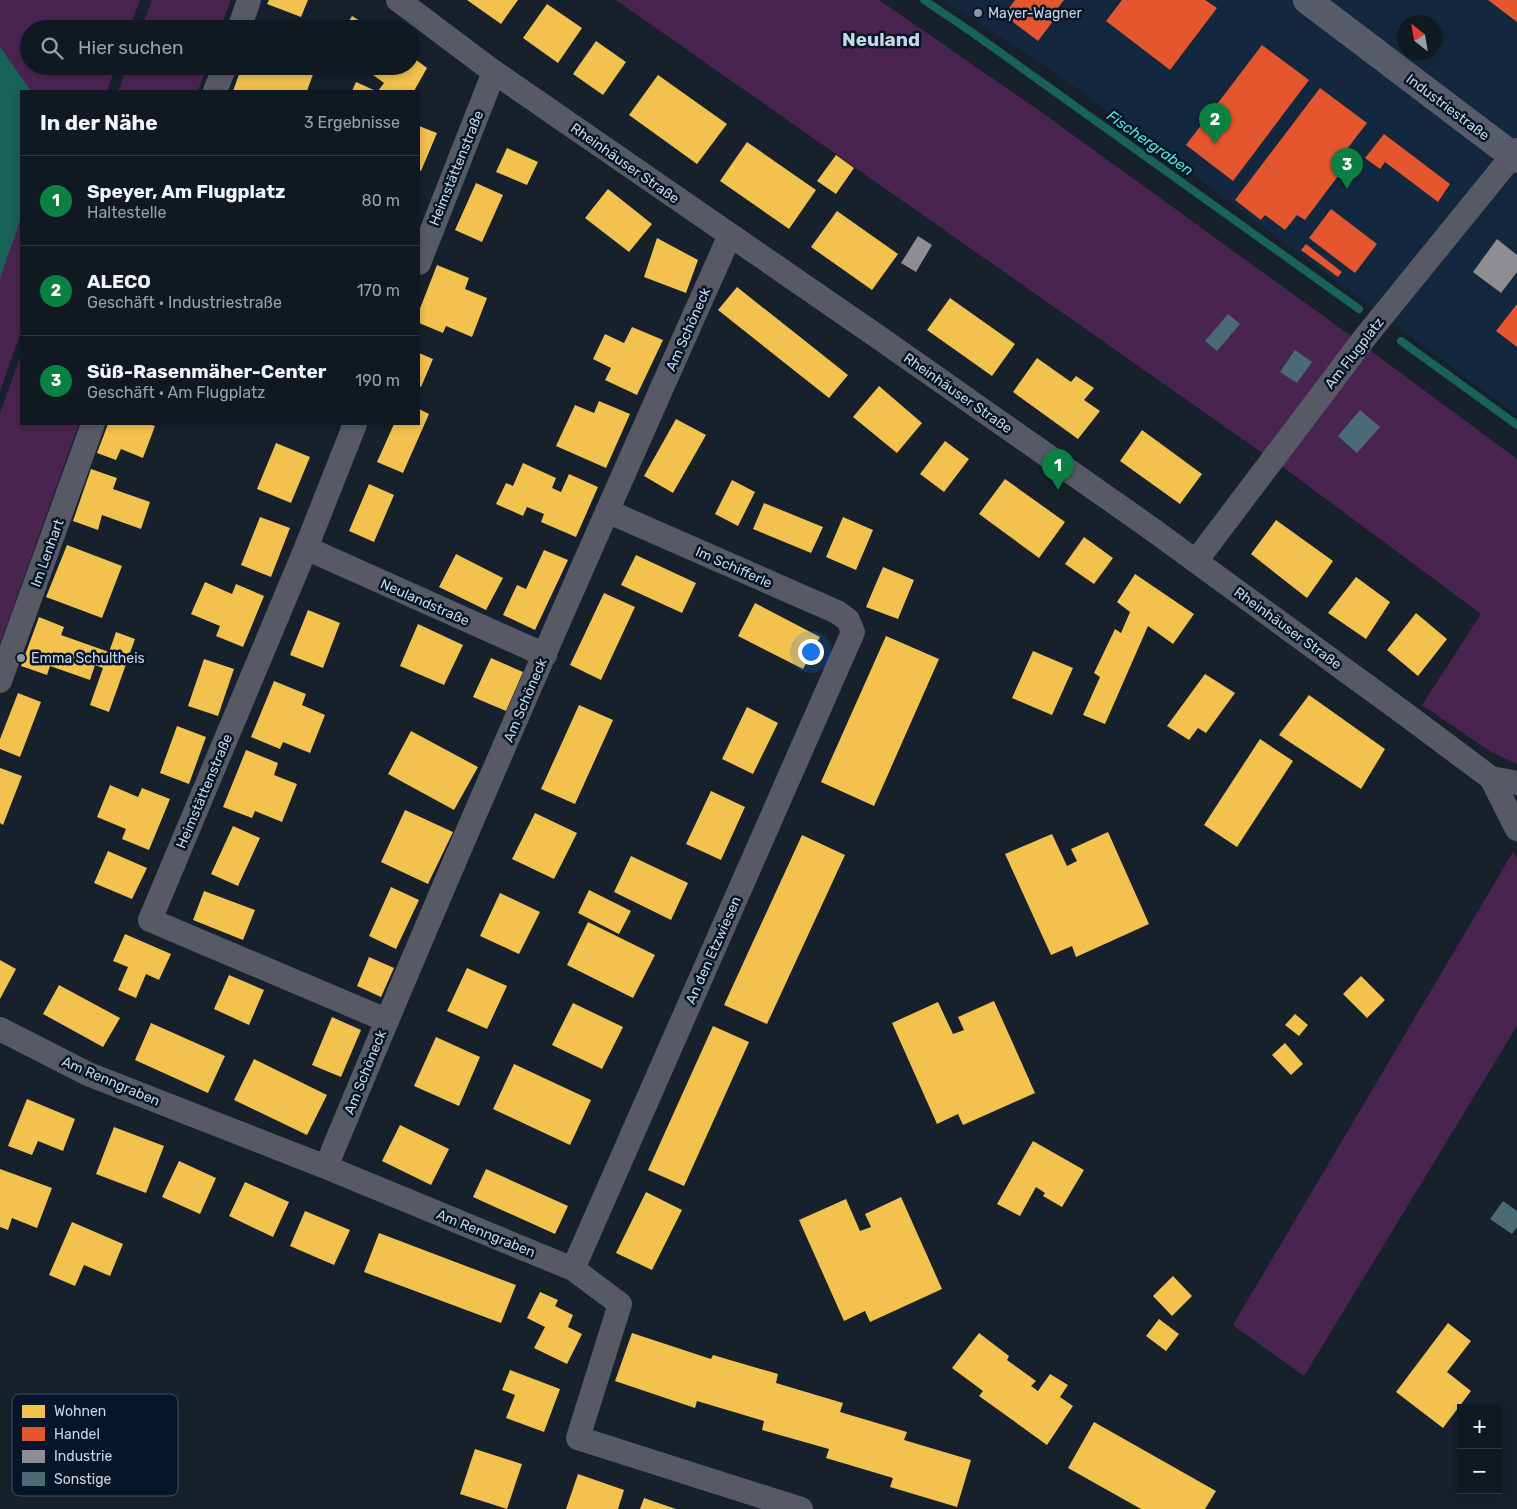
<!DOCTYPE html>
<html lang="de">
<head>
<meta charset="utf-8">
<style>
	body { margin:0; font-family:Rubik,sans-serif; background:#19222a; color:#f1f3f6 }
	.controls { position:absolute; right:15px; bottom:15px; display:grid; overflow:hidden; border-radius:0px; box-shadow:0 2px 8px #0003 }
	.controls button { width:45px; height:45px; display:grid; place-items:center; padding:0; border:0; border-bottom:1px solid #30383f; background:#101921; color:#f1f3f6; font:25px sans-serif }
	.compass { position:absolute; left:1397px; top:15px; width:45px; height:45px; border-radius:50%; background:#101921; box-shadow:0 2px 8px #0003; rotate:329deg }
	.you { position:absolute; left:810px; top:651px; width:18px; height:18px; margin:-12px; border:4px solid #fff; border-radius:50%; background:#1a73e8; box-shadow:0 0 0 8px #1a73e833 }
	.badge { display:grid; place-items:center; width:32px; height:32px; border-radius:50%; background:#0b8043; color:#fff; font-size:16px; font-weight:700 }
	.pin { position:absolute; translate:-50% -41px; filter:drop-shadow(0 1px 2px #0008) }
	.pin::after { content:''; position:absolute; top:26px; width:18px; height:15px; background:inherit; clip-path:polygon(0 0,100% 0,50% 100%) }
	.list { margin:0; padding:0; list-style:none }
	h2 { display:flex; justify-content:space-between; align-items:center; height:65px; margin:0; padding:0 20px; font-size:21px }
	h2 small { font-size:16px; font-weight:400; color:#9ca0a5 }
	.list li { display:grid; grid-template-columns:32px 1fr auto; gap:15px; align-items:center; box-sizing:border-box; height:90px; padding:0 20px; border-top:1px solid #30383f }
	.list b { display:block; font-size:19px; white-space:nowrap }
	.list p { margin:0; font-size:16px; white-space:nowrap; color:#9ca0a5 }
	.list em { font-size:16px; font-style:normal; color:#9ca0a5 }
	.icon { flex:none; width:28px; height:28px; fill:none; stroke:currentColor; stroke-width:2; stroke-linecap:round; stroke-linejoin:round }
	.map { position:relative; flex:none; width:1517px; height:1509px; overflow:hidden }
	.search { position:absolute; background:#101921; box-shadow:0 2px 8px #0003; left:20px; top:20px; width:400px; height:55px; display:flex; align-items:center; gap:12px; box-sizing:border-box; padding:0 18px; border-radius:28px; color:#9ca0a5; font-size:19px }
	.panel { position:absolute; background:#101921; box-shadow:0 2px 8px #0003; left:20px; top:90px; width:400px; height:335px; border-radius:0px }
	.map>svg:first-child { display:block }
</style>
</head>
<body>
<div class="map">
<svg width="1517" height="1509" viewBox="0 0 1517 1509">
	<rect width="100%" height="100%" fill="#16212c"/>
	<path fill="#13283f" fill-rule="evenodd" d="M944,0H1517V415L1056,73ZM1404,22H1434V52H1404Z"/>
	<path fill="#492451" d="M0,0H140L129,29H29V66H116L107,91H21V332L0,391Z
		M152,0H231L220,29H141Z
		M616,0H879L1037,109L1344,331L1517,459V764L1491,752L1422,705L1481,614L1291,473Z
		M128,66H207L198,91H118Z
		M21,355V424H79L0,644V413Z
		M1513,852L1517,858V1026L1304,1376L1233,1325Z"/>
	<path fill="#18625a" d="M0,47L31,91H21V218L0,278Z"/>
	<path fill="#f2c14e" d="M269,0H308L301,17L267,4Z
		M467,0H518L501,24Z
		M547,4L582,28L558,63L523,38Z
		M352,16L373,29H344Z
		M596,41L626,62L603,95L573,74Z
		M411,56L427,68L414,91H378L384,83L361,66H411Z
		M242,66H316L307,91H264L259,90V91H233Z
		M658,75L727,124L697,164L629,115Z
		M356,82L376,91H352Z
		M419,126L437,133L421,171L419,170Z
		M747,142L816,190L789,229L720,181Z
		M507,148L538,162L527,185L496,172Z
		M836,155L854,168L836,194L817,181Z
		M476,183L503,195L482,242L455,230Z
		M608,189L652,224L629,252L585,218Z
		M837,211L898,254L872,290L811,247Z
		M657,238L698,260L686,293L644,277Z
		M437,265L469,278L465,289L487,298L472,337L446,326L443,333L419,323V311Z
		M737,287L848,375L829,398L718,310Z
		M950,298L1015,344L992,376L927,330Z
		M632,327L663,340L637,395L605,380L611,368L593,359L605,334L624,343Z
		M419,353L433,359L421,387L419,386Z
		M1037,358L1071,382L1076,376L1094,388L1084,400L1100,411L1078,439L1013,392Z
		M879,386L922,423L897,453L853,417Z
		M599,401L630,414L606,468L556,446L575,405L594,413Z
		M419,409L429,414L403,473L377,462L394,424H419Z
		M676,419L706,435L673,493L644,476Z
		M108,424H149L155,426L143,458L121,449L116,460L97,453Z
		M1142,430L1202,474L1180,504L1120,461Z
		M945,441L969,459L944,492L920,474Z
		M276,443L310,457L291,503L257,489Z
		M523,463L556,478L552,488L561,492L569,474L598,487L576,537L541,522L544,514L527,507L523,516L496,504L506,483L513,486Z
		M91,469L117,478L113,489L150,502L141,529L102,515L98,530L73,521Z
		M1005,479L1065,522L1039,558L979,514Z
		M732,480L755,492L738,526L715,514Z
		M369,484L394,495L374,542L349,531Z
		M764,503L823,527L811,553L753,529Z
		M260,517L290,528L271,577L241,565Z
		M843,517L873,530L856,570L826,557Z
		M1276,520L1333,561L1307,598L1251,554Z
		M1084,537L1113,558L1094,584L1065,564Z
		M67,545L122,566L102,618L46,597Z
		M544,550L568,560L535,630L503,615L517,585L526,589Z
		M456,554L503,578L486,610L439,587Z
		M636,555L696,583L682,613L621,585Z
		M883,567L914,580L898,619L866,607Z
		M1135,574L1194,614L1173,644L1148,626L1105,724L1083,715L1100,677L1094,673L1115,629L1121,633L1130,612L1117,602Z
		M1356,577L1390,602L1366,639L1328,613Z
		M205,582L232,594L236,584L264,596L243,647L216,636L220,626L191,614Z
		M604,593L635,607L601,680L570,665Z
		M755,603L820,637L803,669L738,636Z
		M308,610L340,623L323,668L290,655Z
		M1416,613L1447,639L1418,676L1387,650Z
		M39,617L64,627L61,635L109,652L116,632L135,639L109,712L90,705L103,668L95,665L90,680L50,666L47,675L21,666Z
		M418,624L463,645L444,685L400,666Z
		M886,636L939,659L874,806L821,782Z
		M1033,651L1073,668L1052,715L1012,698Z
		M491,658L523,672L506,711L473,697Z
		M204,659L234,669L218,716L188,706Z
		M1205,674L1235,693L1206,733L1198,728L1189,740L1167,726Z
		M274,681L306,694L302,705L325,715L310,753L283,742L280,749L251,737Z
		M18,693L41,702L20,757L0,749V739Z
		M1309,695L1385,749L1361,789L1279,735Z
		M579,705L613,720L575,804L541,789Z
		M747,707L778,723L753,774L722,759Z
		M177,726L206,737L189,784L160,773Z
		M411,731L478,767L454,810L388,774Z
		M1260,739L1293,761L1237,847L1204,825Z
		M246,750L278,763L274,775L297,784L282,822L255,811L252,818L223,807Z
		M0,768L22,776L3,825L0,823Z
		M110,785L138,797L142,788L170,799L149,850L122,839L126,829L97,817Z
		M711,791L745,807L721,860L686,844Z
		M405,810L453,832L428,884L381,862Z
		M535,813L577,833L554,879L512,859Z
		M233,826L260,838L238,886L211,874Z
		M1108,832L1149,924L1076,957L1072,946L1051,955L1005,854L1052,834L1067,866L1077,861L1071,849Z
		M802,835L845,855L767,1024L724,1005Z
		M108,851L147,868L132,899L94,883Z
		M631,856L688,883L671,920L614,892Z
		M391,887L419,900L396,949L369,936Z
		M589,890L631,911L619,934L578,913Z
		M204,891L255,910L243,940L193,920Z
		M500,893L540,912L519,954L480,936Z
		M588,922L655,955L633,998L567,965Z
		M125,934L171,954L159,980L146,974L136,998L118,990L128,967L113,961Z
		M369,957L394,968L381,997L357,986Z
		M0,960L16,969L0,999Z
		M467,968L507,986L487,1029L447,1011Z
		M229,975L264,990L249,1025L214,1009Z
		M1361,976L1385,1000L1367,1018L1343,994Z
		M59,985L120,1018L103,1047L43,1014Z
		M994,1001L1035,1093L963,1125L958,1114L937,1124L892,1023L938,1002L953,1034L964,1030L958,1017Z
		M573,1003L623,1027L602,1069L552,1045Z
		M1295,1014L1308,1025L1299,1036L1285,1025Z
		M332,1017L361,1030L341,1077L312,1065Z
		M151,1023L225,1056L208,1093L135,1060Z
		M713,1026L749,1042L684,1186L648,1170Z
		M436,1037L480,1057L459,1106L414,1086Z
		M1285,1043L1303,1064L1291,1075L1272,1055Z
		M254,1059L327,1095L307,1135L234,1100Z
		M514,1064L591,1100L570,1145L493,1109Z
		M27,1099L75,1119L63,1151L38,1141L32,1155L8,1146Z
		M400,1125L449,1149L431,1185L382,1161Z
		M114,1127L164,1146L146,1193L96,1174Z
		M1033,1141L1084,1170L1062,1207L1043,1196L1045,1193L1036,1187L1020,1216L997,1204Z
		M179,1161L216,1178L200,1214L162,1197Z
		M0,1169L52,1188L37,1228L12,1218L8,1230L0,1227Z
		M486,1169L568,1206L555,1234L473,1197Z
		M245,1182L289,1202L273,1237L229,1216Z
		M646,1192L682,1210L652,1270L616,1253Z
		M901,1197L942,1289L870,1322L865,1311L844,1321L799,1220L846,1199L860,1231L871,1227L865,1214Z
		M305,1211L350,1230L334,1265L290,1246Z
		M72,1222L123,1244L110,1276L84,1265L75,1286L49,1275Z
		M379,1233L516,1285L501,1323L364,1272Z
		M1173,1276L1192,1296L1172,1316L1153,1296Z
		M540,1292L558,1300L555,1306L573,1315L568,1327L582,1334L567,1364L534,1348L545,1327L527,1318Z
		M1159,1319L1179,1334L1166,1351L1146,1336Z
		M1448,1323L1471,1341L1447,1372L1471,1391L1443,1428L1396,1392Z
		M632,1333L711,1359L713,1355L778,1374L776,1383L843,1403L840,1412L907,1432L904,1440L971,1460L957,1507L890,1487L893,1478L826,1458L829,1449L762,1430L764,1421L697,1401L695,1408L615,1381Z
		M979,1333L1009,1356L1007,1360L1036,1381L1031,1386L1038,1391L1050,1374L1068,1385L1060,1397L1073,1406L1047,1445L979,1396L983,1391L952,1368Z
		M510,1370L560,1389L544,1432L506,1418L515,1395L502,1390Z
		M1094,1422L1216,1491L1205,1509H1141L1068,1468Z
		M475,1449L522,1464L507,1509L460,1494Z
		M578,1474L624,1490L618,1509H566Z
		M644,1498L676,1509H640Z"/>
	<path fill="#e4572e" d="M1015,0H1064L1054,13L1057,16L1038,41L1004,15Z
		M1122,0H1205L1217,8L1170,70L1106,21Z
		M1488,0H1517V22Z
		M1262,45L1309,80L1233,181L1186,145Z
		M1320,88L1367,123L1340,158L1347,164L1305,220L1297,215L1285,230L1265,215L1261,220L1235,200Z
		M1384,134L1450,184L1438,202L1385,162L1380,169L1365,158Z
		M1331,209L1377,244L1355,273L1309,238Z
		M1306,244L1342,272L1338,277L1301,250Z
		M1517,304V347L1496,331Z"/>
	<path fill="#8d8d92" d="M918,236L932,245L916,272L901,263Z
		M1497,239L1517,255V272L1501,293L1473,272Z"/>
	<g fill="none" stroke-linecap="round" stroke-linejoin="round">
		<path stroke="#18625a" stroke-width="8" d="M924,0L973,33L1359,309
			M1401,341L1517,425"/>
	</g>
	<path fill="#4a6a76" d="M1228,314L1240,324L1217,351L1205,341Z
		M1295,350L1312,362L1297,383L1280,372Z
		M1360,410L1380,427L1357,453L1338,436Z
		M1503,1201L1517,1211V1227L1512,1234L1490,1219Z"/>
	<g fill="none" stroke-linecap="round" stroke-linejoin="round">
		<path stroke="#575965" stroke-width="24" d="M398,0L494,72L884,341L1149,527L1408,716L1491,778L1517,783
			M239,29L249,0
			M215,91L225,66
			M419,263L494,72
			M355,424L306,548L150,920L386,1020
			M306,548L545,655
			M1196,561L1366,336L1517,150
			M0,681L93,424
			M1491,778L1517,829
			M0,1029L88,1074L326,1167L573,1269L620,1304L578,1438L801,1509
			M326,1167C455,854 592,544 730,235
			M573,1269L853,632L848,620L837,612L607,511"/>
		<path stroke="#585c6a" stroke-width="28" d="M1307,0L1517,159"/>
	</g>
	<g fill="#8b96a3" stroke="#061629" stroke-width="2">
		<circle cx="978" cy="13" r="5"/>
		<circle cx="21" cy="658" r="5"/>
	</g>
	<g text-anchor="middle" stroke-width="5" stroke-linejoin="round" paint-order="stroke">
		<g font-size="14" fill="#cad5e3" stroke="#061629" text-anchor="start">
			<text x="988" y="18">Mayer-Wagner</text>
			<text x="31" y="663">Emma Schultheis</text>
		</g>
		<g font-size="14" fill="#cad5e3" stroke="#061629">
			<text transform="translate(1448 107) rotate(37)" y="5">Industriestraße</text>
			<text transform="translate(625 163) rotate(35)" y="5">Rheinhäuser Straße</text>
			<text transform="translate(456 168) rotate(-68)" y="5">Heimstättenstraße</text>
			<text transform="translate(688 329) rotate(-66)" y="5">Am Schöneck</text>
			<text transform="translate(1354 353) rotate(-52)" y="5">Am Flugplatz</text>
			<text transform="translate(958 393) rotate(35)" y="5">Rheinhäuser Straße</text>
			<text transform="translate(47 553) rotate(-70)" y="5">Im Lenhart</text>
			<text transform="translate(734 567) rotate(24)" y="5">Im Schifferle</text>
			<text transform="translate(425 602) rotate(24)" y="5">Neulandstraße</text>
			<text transform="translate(1288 628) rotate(36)" y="5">Rheinhäuser Straße</text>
			<text transform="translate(525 700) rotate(-67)" y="5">Am Schöneck</text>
			<text transform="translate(204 791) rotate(-67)" y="5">Heimstättenstraße</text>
			<text transform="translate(713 950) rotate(-66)" y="5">An den Etzwiesen</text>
			<text transform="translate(365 1072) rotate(-68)" y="5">Am Schöneck</text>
			<text transform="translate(111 1081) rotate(23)" y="5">Am Renngraben</text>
			<text transform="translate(486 1233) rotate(22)" y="5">Am Renngraben</text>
		</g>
		<g font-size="15" font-style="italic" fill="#54e3d3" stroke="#061629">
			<text transform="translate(1150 143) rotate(35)" y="5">Fischergraben</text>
		</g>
		<g font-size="19" font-weight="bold" fill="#cad5e3" stroke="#061629">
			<text x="881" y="46">Neuland</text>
		</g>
	</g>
	<rect x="12" y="1394" width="166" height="102" rx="8" fill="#061629" stroke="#414f61" stroke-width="1"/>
	<rect x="22" y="1405" width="23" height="13" fill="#f2c14e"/>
	<rect x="22" y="1427" width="23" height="14" fill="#e4572e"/>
	<rect x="22" y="1450" width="23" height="13" fill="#8d8d92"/>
	<rect x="22" y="1472" width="23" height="14" fill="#4a6a76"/>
	<g font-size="14" fill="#cad5e3">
		<text x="54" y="1416">Wohnen</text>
		<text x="54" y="1439">Handel</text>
		<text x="54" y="1461">Industrie</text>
		<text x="54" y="1484">Sonstige</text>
	</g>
</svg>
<div class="controls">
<button>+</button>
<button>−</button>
</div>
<svg class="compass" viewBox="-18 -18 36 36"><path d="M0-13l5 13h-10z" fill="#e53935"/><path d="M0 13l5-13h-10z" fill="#9ca0a5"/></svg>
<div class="you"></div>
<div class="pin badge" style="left:1058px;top:490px">1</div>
<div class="pin badge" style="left:1215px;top:144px">2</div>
<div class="pin badge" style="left:1347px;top:189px">3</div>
<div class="search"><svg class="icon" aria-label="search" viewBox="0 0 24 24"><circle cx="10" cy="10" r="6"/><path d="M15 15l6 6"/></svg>Hier suchen</div>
<section class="panel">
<h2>In der Nähe<small>3 Ergebnisse</small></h2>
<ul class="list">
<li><span class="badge">1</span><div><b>Speyer, Am Flugplatz</b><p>Haltestelle</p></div><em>80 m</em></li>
<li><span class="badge">2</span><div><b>ALECO</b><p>Geschäft · Industriestraße</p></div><em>170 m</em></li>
<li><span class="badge">3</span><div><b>Süß-Rasenmäher-Center</b><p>Geschäft · Am Flugplatz</p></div><em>190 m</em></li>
</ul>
</section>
</div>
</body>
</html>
